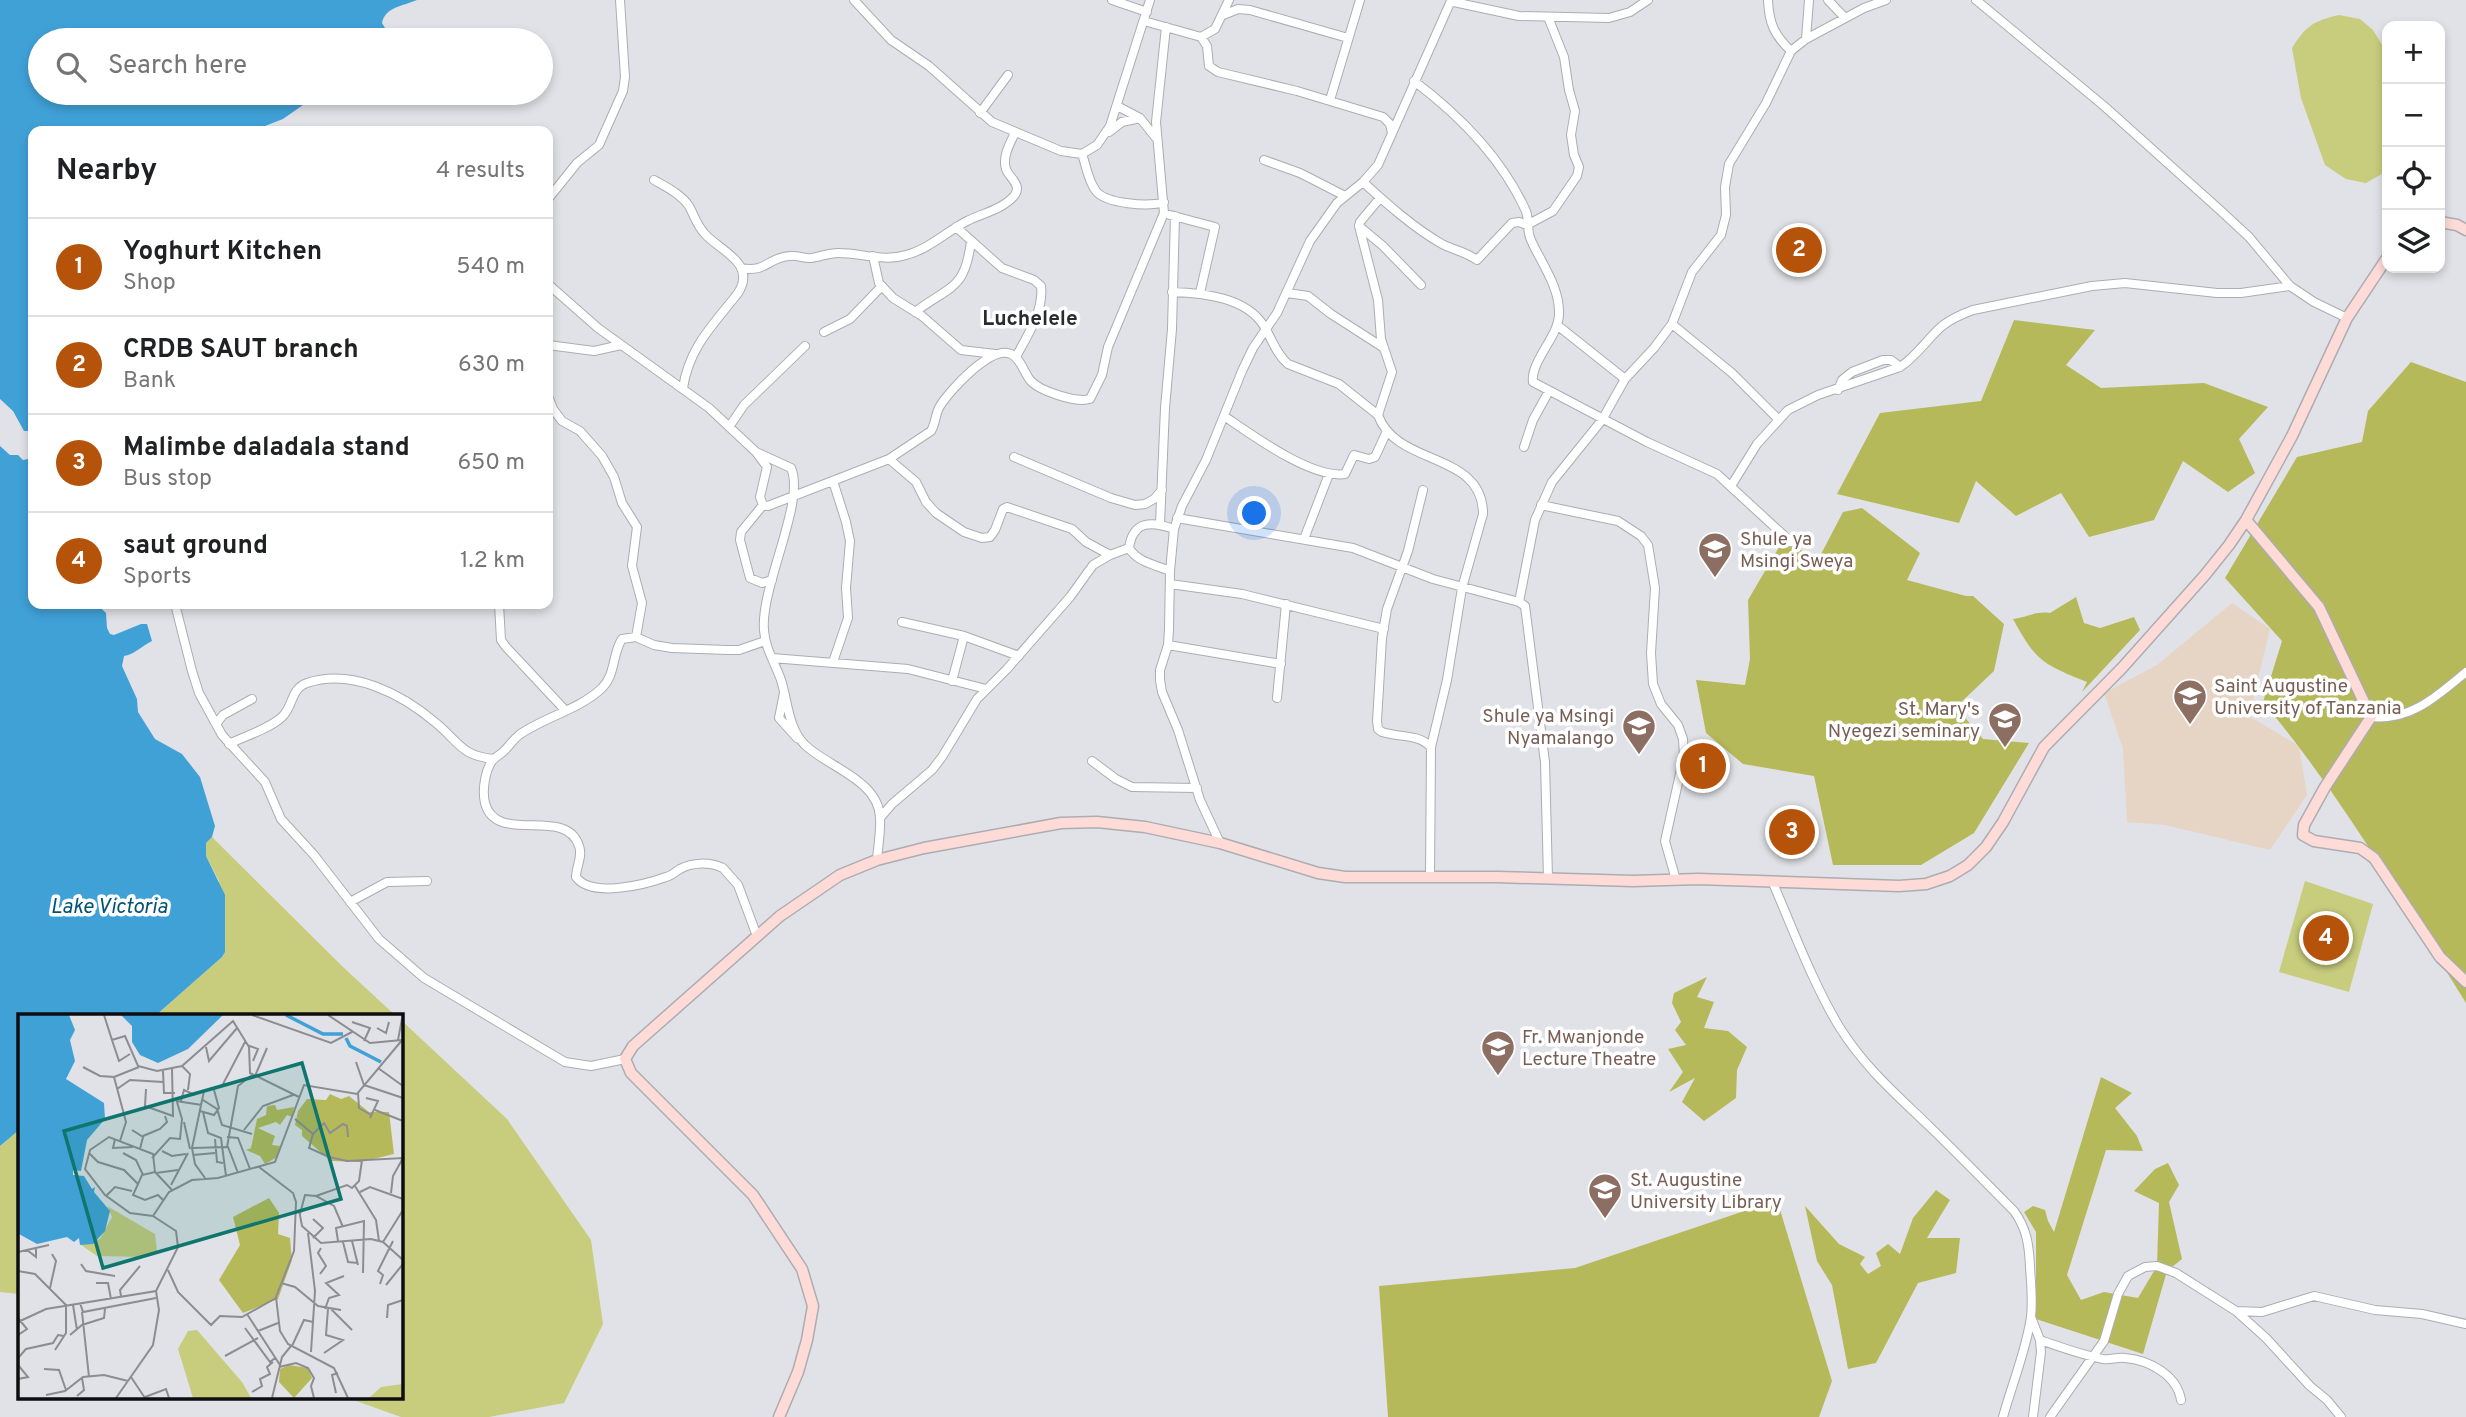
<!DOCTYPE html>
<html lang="en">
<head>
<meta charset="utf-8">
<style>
	body { margin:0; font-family:Overpass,sans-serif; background:#f2f2f2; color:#202124 }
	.controls { position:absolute; right:21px; top:21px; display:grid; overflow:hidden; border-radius:14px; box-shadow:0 4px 10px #0003 }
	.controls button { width:63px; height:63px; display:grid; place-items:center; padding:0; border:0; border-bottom:2px solid #e0e0e0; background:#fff; color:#202124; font:35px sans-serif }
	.you { position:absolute; left:1255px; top:514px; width:24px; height:24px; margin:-18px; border:5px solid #fff; border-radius:50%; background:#1a73e8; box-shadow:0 0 0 10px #1a73e833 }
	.badge { display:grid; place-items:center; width:46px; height:46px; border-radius:50%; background:#b45309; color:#fff; font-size:23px; font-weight:700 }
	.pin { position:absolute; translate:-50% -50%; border:4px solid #fff; box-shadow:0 2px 7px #0006 }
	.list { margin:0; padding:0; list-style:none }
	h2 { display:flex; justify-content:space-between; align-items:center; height:91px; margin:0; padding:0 28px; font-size:30px }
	h2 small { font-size:23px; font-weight:400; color:#757577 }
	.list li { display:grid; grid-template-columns:46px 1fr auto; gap:21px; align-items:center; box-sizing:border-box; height:98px; padding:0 28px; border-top:2px solid #e0e0e0 }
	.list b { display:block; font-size:26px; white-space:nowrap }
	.list p { margin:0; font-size:23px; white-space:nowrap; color:#757577 }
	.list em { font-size:23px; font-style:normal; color:#757577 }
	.icon { flex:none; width:38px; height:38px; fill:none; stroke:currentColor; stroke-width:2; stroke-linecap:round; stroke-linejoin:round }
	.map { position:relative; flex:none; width:2466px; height:1417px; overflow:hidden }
	.search { position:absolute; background:#fff; box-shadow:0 4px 10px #0003; left:28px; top:28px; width:525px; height:77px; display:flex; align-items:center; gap:18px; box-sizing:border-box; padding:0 24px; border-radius:38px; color:#757577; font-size:26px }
	.panel { position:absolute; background:#fff; box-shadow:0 4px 10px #0003; left:28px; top:126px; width:525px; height:483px; border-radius:14px }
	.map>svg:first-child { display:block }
</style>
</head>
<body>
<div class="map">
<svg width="2466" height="1417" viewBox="0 0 2466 1417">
	<rect width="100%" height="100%" fill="#e1e2e7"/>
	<path fill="#e6d5c4" d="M2232,603L2270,629L2249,716L2299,746L2307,795L2270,850L2165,825L2127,822L2123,749L2104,693L2157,665Z"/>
	<path fill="#c8cc7d" d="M2339,15L2360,19L2373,30L2387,53V171L2366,183L2346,179L2325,165L2301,98L2292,48C2306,26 2313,21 2339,15Z
		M212,837L343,967L396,1016H155L222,957L225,952L219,881L206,856V843Z
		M2305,881L2373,904L2349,992L2279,972Z
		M401,1020L507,1119L591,1240L603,1324L564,1403L489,1417H401L348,1398H401Z
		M19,1130V1294L0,1292V1146Z"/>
	<path fill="#b6b959" d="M2014,320L2095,330L2066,365L2101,388L2204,383L2268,407L2239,439L2255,473L2228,492L2183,461L2154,520L2089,537L2061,493L2016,516L1976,481L1959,523L1837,494L1880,413L1981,401Z
		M2411,362L2466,382V1003C2402,900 2341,795 2263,702L2282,641L2225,578L2297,457L2362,442L2368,411Z
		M1862,508L1920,553L1907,580L1966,596H1973L2004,624L1994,671L1956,707L1983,739L2029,743L1974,833L1921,865H1833L1814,776L1743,764L1706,733L1696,680L1745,685L1750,659L1748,600L1782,542L1819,558L1843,512Z
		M2076,597L2084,623L2100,628L2134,617L2140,630L2082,692L2087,682C2042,664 2036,661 2013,619C2027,617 2036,611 2050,613Z
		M1707,977L1697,997L1714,1002L1704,1028L1728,1031L1747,1047L1737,1070L1736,1098L1704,1121L1682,1102L1695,1078L1669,1092L1683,1072L1668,1049L1686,1045L1675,1030L1681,1022L1672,1003L1674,993Z
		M2101,1077L2132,1093L2115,1108L2137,1136L2143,1151L2106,1150L2067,1275L2081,1300L2104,1292L2138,1298L2157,1266L2159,1203L2134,1191L2155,1169L2168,1163L2179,1185L2169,1202L2182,1259L2167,1271L2143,1354L2036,1319V1232L2024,1212L2033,1206L2045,1210L2048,1221L2054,1232Z
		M1936,1190L1950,1200L1927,1238H1960L1956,1273L1918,1283L1876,1363L1848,1369L1832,1285L1817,1261L1805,1206L1839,1244L1865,1257L1860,1264L1868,1274L1881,1266L1876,1253L1888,1244L1900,1254L1913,1218Z
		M1777,1200L1832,1381L1819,1417H1388L1379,1286L1575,1268Z"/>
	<path fill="#40a1d7" d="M0,0H417C403,6 385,7 382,23L388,33L379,40H40V93H320L283,119L252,131H33V431H24L13,411L0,399Z
		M0,446L10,455H18L23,460L33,458V604H97L106,613L107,628L110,634L114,635L141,624H147L152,641C142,646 133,655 124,656L122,666L137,699L138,712L155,739L182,754L200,777L215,826L212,837L206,843V856L225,895V952L222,957L155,1016H19V1130L0,1146Z"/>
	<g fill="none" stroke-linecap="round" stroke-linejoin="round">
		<g stroke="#acadb2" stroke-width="10">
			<path id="street" d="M854,0L891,40L929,66L992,122L1061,151L1082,154L1097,145L1110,126L1150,0
				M1112,0L1147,12
				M1768,0C1769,23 1774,35 1791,51
				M1828,0L1845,18
				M1976,0L2104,106L2221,211L2249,237L2290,286L2314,302L2347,318
				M1223,15L1238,9L1250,10L1348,38
				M1144,21L1201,37L1207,46L1209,66L1218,72L1297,91L1383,117L1390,124L1392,133
				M1201,37L1215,29L1229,0
				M1806,39L1809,0
				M1414,81C1459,115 1501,157 1525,209C1530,218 1526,230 1531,240C1541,263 1560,287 1559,314C1559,336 1530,362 1533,382L1647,442L1717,474L1791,542
				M1330,100L1360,0
				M1117,106L1140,118L1156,138
				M980,113L1008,75
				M1109,132L1122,122L1140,118
				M1082,154C1086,165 1088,181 1096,191C1106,204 1149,207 1164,202
				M1264,160L1300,173L1345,196
				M654,180C666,187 681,194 689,206C694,215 697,226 705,234C720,251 757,263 738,293C714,324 689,347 683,388
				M1363,182C1387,204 1414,228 1442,244C1454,250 1466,252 1477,260L1512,223L1519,222L1527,225L1553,211L1577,176L1579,167L1574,155L1571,135L1575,111L1569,90L1564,57L1548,17
				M1380,198L1360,222L1359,226L1378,300L1381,339L1392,372L1378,415C1396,467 1483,451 1483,514L1462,588L1447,680L1431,747L1430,878
				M548,199L577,163L599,145L623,91L625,77L620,0
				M1170,215L1215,227L1200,293
				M1359,226L1383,246L1421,285
				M956,227L1002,268L1034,280L1041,286C1044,311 1027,336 1016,357
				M873,256L879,283L893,298L922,316L961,350L995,354
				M741,268C767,273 768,257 790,256C798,255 805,259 811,258C820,257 828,253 838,253C861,253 884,262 906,255C929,249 946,232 967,221C981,214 1003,209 1014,196C1023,185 1009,178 1006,169C1002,157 1010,143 1015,133
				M548,284L598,328L709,408L756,452L791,468C806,501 760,588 764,630C765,648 775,663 781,680C788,702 788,728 805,745C828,767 878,780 880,817C881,831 878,846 877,860
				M1172,292C1203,293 1246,297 1264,326C1272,339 1276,354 1288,364L1339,384L1378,415
				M1287,293L1308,296L1331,314L1384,348
				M915,312C951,285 965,290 971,241
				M1672,324L1732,373L1778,419
				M1557,325L1625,379
				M824,332L850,319L881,287
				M548,345L594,351L621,345
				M1838,390L1842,380L1852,372L1883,360H1891L1900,367
				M548,396L553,409L562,421L580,431L602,456L614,477L622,503L637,527L632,566L642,603L636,637
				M1224,416C1252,435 1312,479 1345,474L1354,455L1369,459L1375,457L1387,431
				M729,427L744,405L805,346
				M1524,447L1533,420L1549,391
				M756,452L767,467L760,497L763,505L768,506L889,459L931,431C936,423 935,414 940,406C950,390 991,345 1011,354C1020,358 1024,372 1030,380C1039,391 1076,403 1090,399L1102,375L1108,347L1164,213L1156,122L1166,27
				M1014,457L1111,498L1135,505L1145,504L1154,499L1162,490
				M889,459L916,482L926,502L936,513L964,532L982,538L990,537L995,530L1003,509L1007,507L1072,529L1086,542L1110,555
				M833,481L846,522L850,541L846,588L848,618L833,662
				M1731,486L1757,444L1788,410L1818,395L1900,367C1917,356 1927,339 1942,326C1951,319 1962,314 1973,310L2092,286L2125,283L2217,293H2241L2290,286
				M1423,490L1408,551L1387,609L1382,638L1377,721L1378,729L1382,732C1400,738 1417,733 1431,747
				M763,505L741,532L740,540L750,578L762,583L772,580
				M1541,505L1618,521L1641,536L1648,545L1655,588L1651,653L1653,684L1661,704L1678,725L1683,739L1684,756L1665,841L1676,880
				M1177,518L1353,548L1433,579L1519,602L1525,606L1545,762L1548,878
				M1160,524L1165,408L1172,329L1175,216
				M1304,539L1329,474
				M1170,571C1156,565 1137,562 1129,548C1133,520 1152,521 1174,529
				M1170,584L1242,594L1384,629
				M1519,602L1535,520L1552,482L1602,420L1625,379L1654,348L1672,324L1692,272L1721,235L1726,215L1725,187L1729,164L1766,103L1791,51L1806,39L1864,8L1886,0
				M175,604L192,671L199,693L222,735L265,782L281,819L314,855L379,939L424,978L565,1062L591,1066L625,1059
				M499,604L501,640L506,647L565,710
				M902,622L964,636L1019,656
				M1168,645L1281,664
				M772,658L908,669L986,689
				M952,681L964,636
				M784,693L779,718L797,738
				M1277,698L1286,604
				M2371,717C2411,721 2437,696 2466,672
				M216,724L223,715L252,699
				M229,744C245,736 269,729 282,717C293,707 291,688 307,683C352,668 402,694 436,723C459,742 461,756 494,759
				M1092,761L1116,779L1132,787L1197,788
				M880,818L892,804L932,770L942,757L977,699L1007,669L1070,597L1093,565L1110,555L1129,548
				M1220,843L1200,800L1178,730L1162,692L1160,680V670L1168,645L1169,629L1170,571L1174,529L1182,506L1206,460L1242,371L1253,348L1277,313L1310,241L1337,203L1363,182L1378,165L1450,3L1454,2L1519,16L1609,18L1630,12L1648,0
				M1772,881C1793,929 1813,984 1840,1028C1866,1069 1896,1094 1930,1127C1958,1154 1986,1183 2014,1211C2027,1229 2029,1245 2030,1267C2031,1284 2033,1300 2031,1317C2026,1351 2012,1384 2003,1417
				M350,902L387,882L427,881
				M757,936L738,885L723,868C710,862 693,862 680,869C675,872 671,876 666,877C644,885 591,898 576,877C576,867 583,856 579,846C566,805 496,846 485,803C482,791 485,771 492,761C495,757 500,755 504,751C509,746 513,740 519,735C544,717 579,710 602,688C616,674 612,654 622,639L636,637L654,645L672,648L728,650H739L765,641
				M2236,1311L2262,1312L2314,1296L2375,1310L2422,1314L2466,1324
				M2031,1317L2040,1340L2041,1352L2033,1417
				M2040,1340C2060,1347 2082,1355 2103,1359C2111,1360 2117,1357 2125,1358C2149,1360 2177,1375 2181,1400
				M2050,1417L2104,1341L2118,1294L2128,1276L2145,1267L2157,1266L2176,1273L2236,1311L2266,1338L2310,1386L2327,1400L2341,1417"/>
		</g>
		<g stroke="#acadb2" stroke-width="13">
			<path id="secondary" d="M2440,222L2457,225L2466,230
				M2246,520L2319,607L2371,717L2325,787L2304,825L2303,835L2314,841L2360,848L2374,858L2440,957L2466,982
				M779,1417L798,1372L807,1340L813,1306L802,1269L753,1195L631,1073L625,1059L633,1046L780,916L840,875L877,860L924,848L1061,823L1097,822L1145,827L1220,843L1318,873L1345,877H1496L1633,881L1698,879L1899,886L1926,884L1950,876L1968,865L1986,847L2003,822L2044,747L2122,668L2205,575L2229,545L2246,520L2292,436L2347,318L2387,258"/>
		</g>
		<use href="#street" stroke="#fff" stroke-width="8"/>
		<use href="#secondary" stroke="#ffdbd7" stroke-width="10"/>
	</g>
	<defs>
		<g id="school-pin" transform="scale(1.75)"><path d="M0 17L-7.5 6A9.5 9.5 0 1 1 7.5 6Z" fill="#8d6e63" stroke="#fff"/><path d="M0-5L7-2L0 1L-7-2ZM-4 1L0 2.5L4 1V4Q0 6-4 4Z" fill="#fff"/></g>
		<g id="university-pin" transform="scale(1.75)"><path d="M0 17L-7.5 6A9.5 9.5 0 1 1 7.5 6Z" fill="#8d6e63" stroke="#fff"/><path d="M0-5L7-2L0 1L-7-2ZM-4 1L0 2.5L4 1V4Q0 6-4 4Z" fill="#fff"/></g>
	</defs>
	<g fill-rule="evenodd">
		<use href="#school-pin" x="1715" y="549"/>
		<use href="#university-pin" x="2190" y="696"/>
		<use href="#school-pin" x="2005" y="719"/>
		<use href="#school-pin" x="1639" y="726"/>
		<use href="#school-pin" x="1498" y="1047"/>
		<use href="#school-pin" x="1605" y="1190"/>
	</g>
	<g text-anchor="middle" stroke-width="7" stroke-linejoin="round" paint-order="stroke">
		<g font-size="19" fill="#785e54" stroke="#fff" text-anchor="start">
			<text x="1740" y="545">Shule ya<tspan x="1740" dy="22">Msingi Sweya</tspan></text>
			<text x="2214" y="692">Saint Augustine<tspan x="2214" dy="22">University of Tanzania</tspan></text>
			<text x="1980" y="715" text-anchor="end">St. Mary's<tspan x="1980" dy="22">Nyegezi seminary</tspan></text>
			<text x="1614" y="722" text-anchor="end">Shule ya Msingi<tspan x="1614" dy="22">Nyamalango</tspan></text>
			<text x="1522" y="1043">Fr. Mwanjonde<tspan x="1522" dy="22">Lecture Theatre</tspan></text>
			<text x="1630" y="1186">St. Augustine<tspan x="1630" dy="22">University Library</tspan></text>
		</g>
		<g font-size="21" font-weight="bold" fill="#2a2b2f" stroke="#fff">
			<text x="1030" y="325">Luchelele</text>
		</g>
		<g font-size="21" font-style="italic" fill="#025276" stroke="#fff">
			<text x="109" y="913">Lake Victoria</text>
		</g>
	</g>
	<g transform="translate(18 1014)">
		<rect width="385" height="385" fill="#e1e2e7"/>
		<path d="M89,192L137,220L139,237L127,243L79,242L63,231L82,225L94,203ZM179,316L224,368L233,384H175L160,335L170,317ZM385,370V384H351L363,373Z" fill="#c8cc7d"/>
		<path d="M312,80L323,85L331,82L351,98H371L376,140L343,148L313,147L284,122V116L277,111L280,97L289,85L308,86ZM257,91L259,96L276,93L274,103L269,101L262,111L258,108L240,114L257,122L254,131L262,132L259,143L247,150L242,142L228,136L233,134L239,105L248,101L249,92ZM251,184L261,199L260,220L272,224L274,246L260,285L225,299L201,266L222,231L215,203ZM271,351L290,354L294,364L276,384L261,368L262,355Z" fill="#b6b959"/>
		<path d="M0,1H51L57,16L52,26L57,47L48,65L86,89L87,105L69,126L63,157L55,156V161L66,162L74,175L77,173L76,178L92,197L87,217L75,230L62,231L61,224L56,228L49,223L19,230L1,220ZM103,1H205L170,35L140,49L122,41L114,28V12Z" fill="#40a1d7"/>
		<path fill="none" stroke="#40a1d7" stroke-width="3.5" d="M268,1L305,20H325M328,24L332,32L363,48"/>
		<path fill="none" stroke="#8d8d91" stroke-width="2" d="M86,1L94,26L107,22L120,52L139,57L164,52L215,7L231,33L232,59L281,83M234,1L313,29L334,18M310,1L352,29L384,26M334,8L352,14L346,27M359,14L368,19L371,8M94,26L101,47L112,40M380,26L384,5M229,31L240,35L235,47M188,33L191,47L219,14M338,48L346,71M164,52L172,60L170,76M65,53L82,62L96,63L108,108L102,127M360,54L385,72M145,57L146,79H157M237,62L249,34M96,63L121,53M346,71L385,84M99,75L112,66L145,68M128,75L127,92L155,102L154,55M340,79L341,94L353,101M348,84L360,87L352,104M185,86L199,95L204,111L234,120M158,87L184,91M163,87L166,76L177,81M357,96L385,107M182,97L196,101L201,94L196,76M185,98L190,119L203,124L208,162M277,105L295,120L291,134L311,143L329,147L385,144L375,162L373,179M166,108L172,135M114,116L125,123L122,135M226,116L245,92L275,81M295,120L306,109L312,119L325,110L329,112L330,123M125,122L142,115L149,108L147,102M209,123L220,124L232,155M97,125L95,134L115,133M197,125L199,148L205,149M209,133L220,72L234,61M174,134L210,133L220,159M144,137L154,142L168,140M71,139L80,148L106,156L120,170M105,139L118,146L125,161M175,141L197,139M134,144L152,124L162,125L164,105L159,88M241,153L275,179L278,188L276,237L258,283L262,317L270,330L316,354L330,384M137,158L124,161L115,181L127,186L140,181L145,186M138,159L160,156M187,164L177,150L174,134L186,77L204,72L227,28M153,171L170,139M337,172L358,206L361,227M342,178L352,173L385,185M88,182L97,173L114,177M298,182L329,171L334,174L341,167L344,146M281,196L284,212L303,229L353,225L365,228L385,246M282,200L287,181L298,182L316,192L325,213M135,202L112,199L87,181L67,155L72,136L91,123L135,140L137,158L154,176M290,219L297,277L293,338M295,224L305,214L295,205M320,227L318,214L346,207L345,259M334,227L340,251M325,228L330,248L340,249M365,228L385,196M9,236L18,243V233M0,238L31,231M63,250L68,257L97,262M150,256L160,278L193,311L202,302L224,303L258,284M0,257L17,260L49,292M302,260L308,252L300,239L303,234M78,269H90L93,285M263,269L277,273L300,292L323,296M362,270L365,261L360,257L375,227M368,271L385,250M32,274L38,247L34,240M103,282L102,276L122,252M62,289L65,298L138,284M55,291L59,316M307,295L311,284L321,281L308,269L326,262M313,295L334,316M64,298L71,363M229,300L262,351M0,304L9,315L0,321M369,304L370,291L385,286M0,308L28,295L138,277L160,233L158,217L135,202L151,178L174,166L200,164L257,148L286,71L339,80L385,25M227,314L252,348L257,344M240,317L260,309M52,321L64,311L86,304L87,295M274,332L286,306L295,308M37,336L48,319V292M306,339L325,326L308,321L310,295M207,342L240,324M0,344L8,335L35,329L40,321L46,322M0,351L10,363L0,365M261,353L278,349L290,354L296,364L293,372L296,384M26,355L41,356L48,376M113,363L127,384M234,378L244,372L242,365L252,360L249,353L255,348M318,379L314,361L320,359M28,381L47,377L65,363L86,361L110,367M59,382L66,376L64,364M127,383L148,375L151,384M98,384L135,331L141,296L138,277M254,384L264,343L273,332"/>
		<path fill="#0f766e" fill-opacity="0.15" stroke="#0f766e" stroke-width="3.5" d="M284,49L323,185L85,254L46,117Z"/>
		<rect width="385" height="385" fill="none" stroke="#0e0e10" stroke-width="3.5"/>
	</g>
</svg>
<div class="controls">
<button>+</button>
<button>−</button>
<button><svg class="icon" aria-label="locate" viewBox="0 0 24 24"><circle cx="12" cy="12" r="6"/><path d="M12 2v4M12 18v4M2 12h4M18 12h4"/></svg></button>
<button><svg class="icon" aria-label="layers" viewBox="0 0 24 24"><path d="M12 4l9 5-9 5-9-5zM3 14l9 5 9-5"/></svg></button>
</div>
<div class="you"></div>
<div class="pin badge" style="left:1703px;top:766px">1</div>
<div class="pin badge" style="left:1799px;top:250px">2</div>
<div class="pin badge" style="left:1792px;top:832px">3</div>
<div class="pin badge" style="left:2326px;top:938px">4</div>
<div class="search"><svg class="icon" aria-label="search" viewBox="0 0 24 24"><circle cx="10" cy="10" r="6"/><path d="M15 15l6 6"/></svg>Search here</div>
<section class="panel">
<h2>Nearby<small>4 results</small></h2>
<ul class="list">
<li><span class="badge">1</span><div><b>Yoghurt Kitchen</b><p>Shop</p></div><em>540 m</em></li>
<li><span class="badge">2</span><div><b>CRDB SAUT branch</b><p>Bank</p></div><em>630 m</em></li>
<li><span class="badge">3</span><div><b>Malimbe daladala stand</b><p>Bus stop</p></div><em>650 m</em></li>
<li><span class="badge">4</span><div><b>saut ground</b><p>Sports</p></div><em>1.2 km</em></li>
</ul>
</section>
</div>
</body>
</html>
